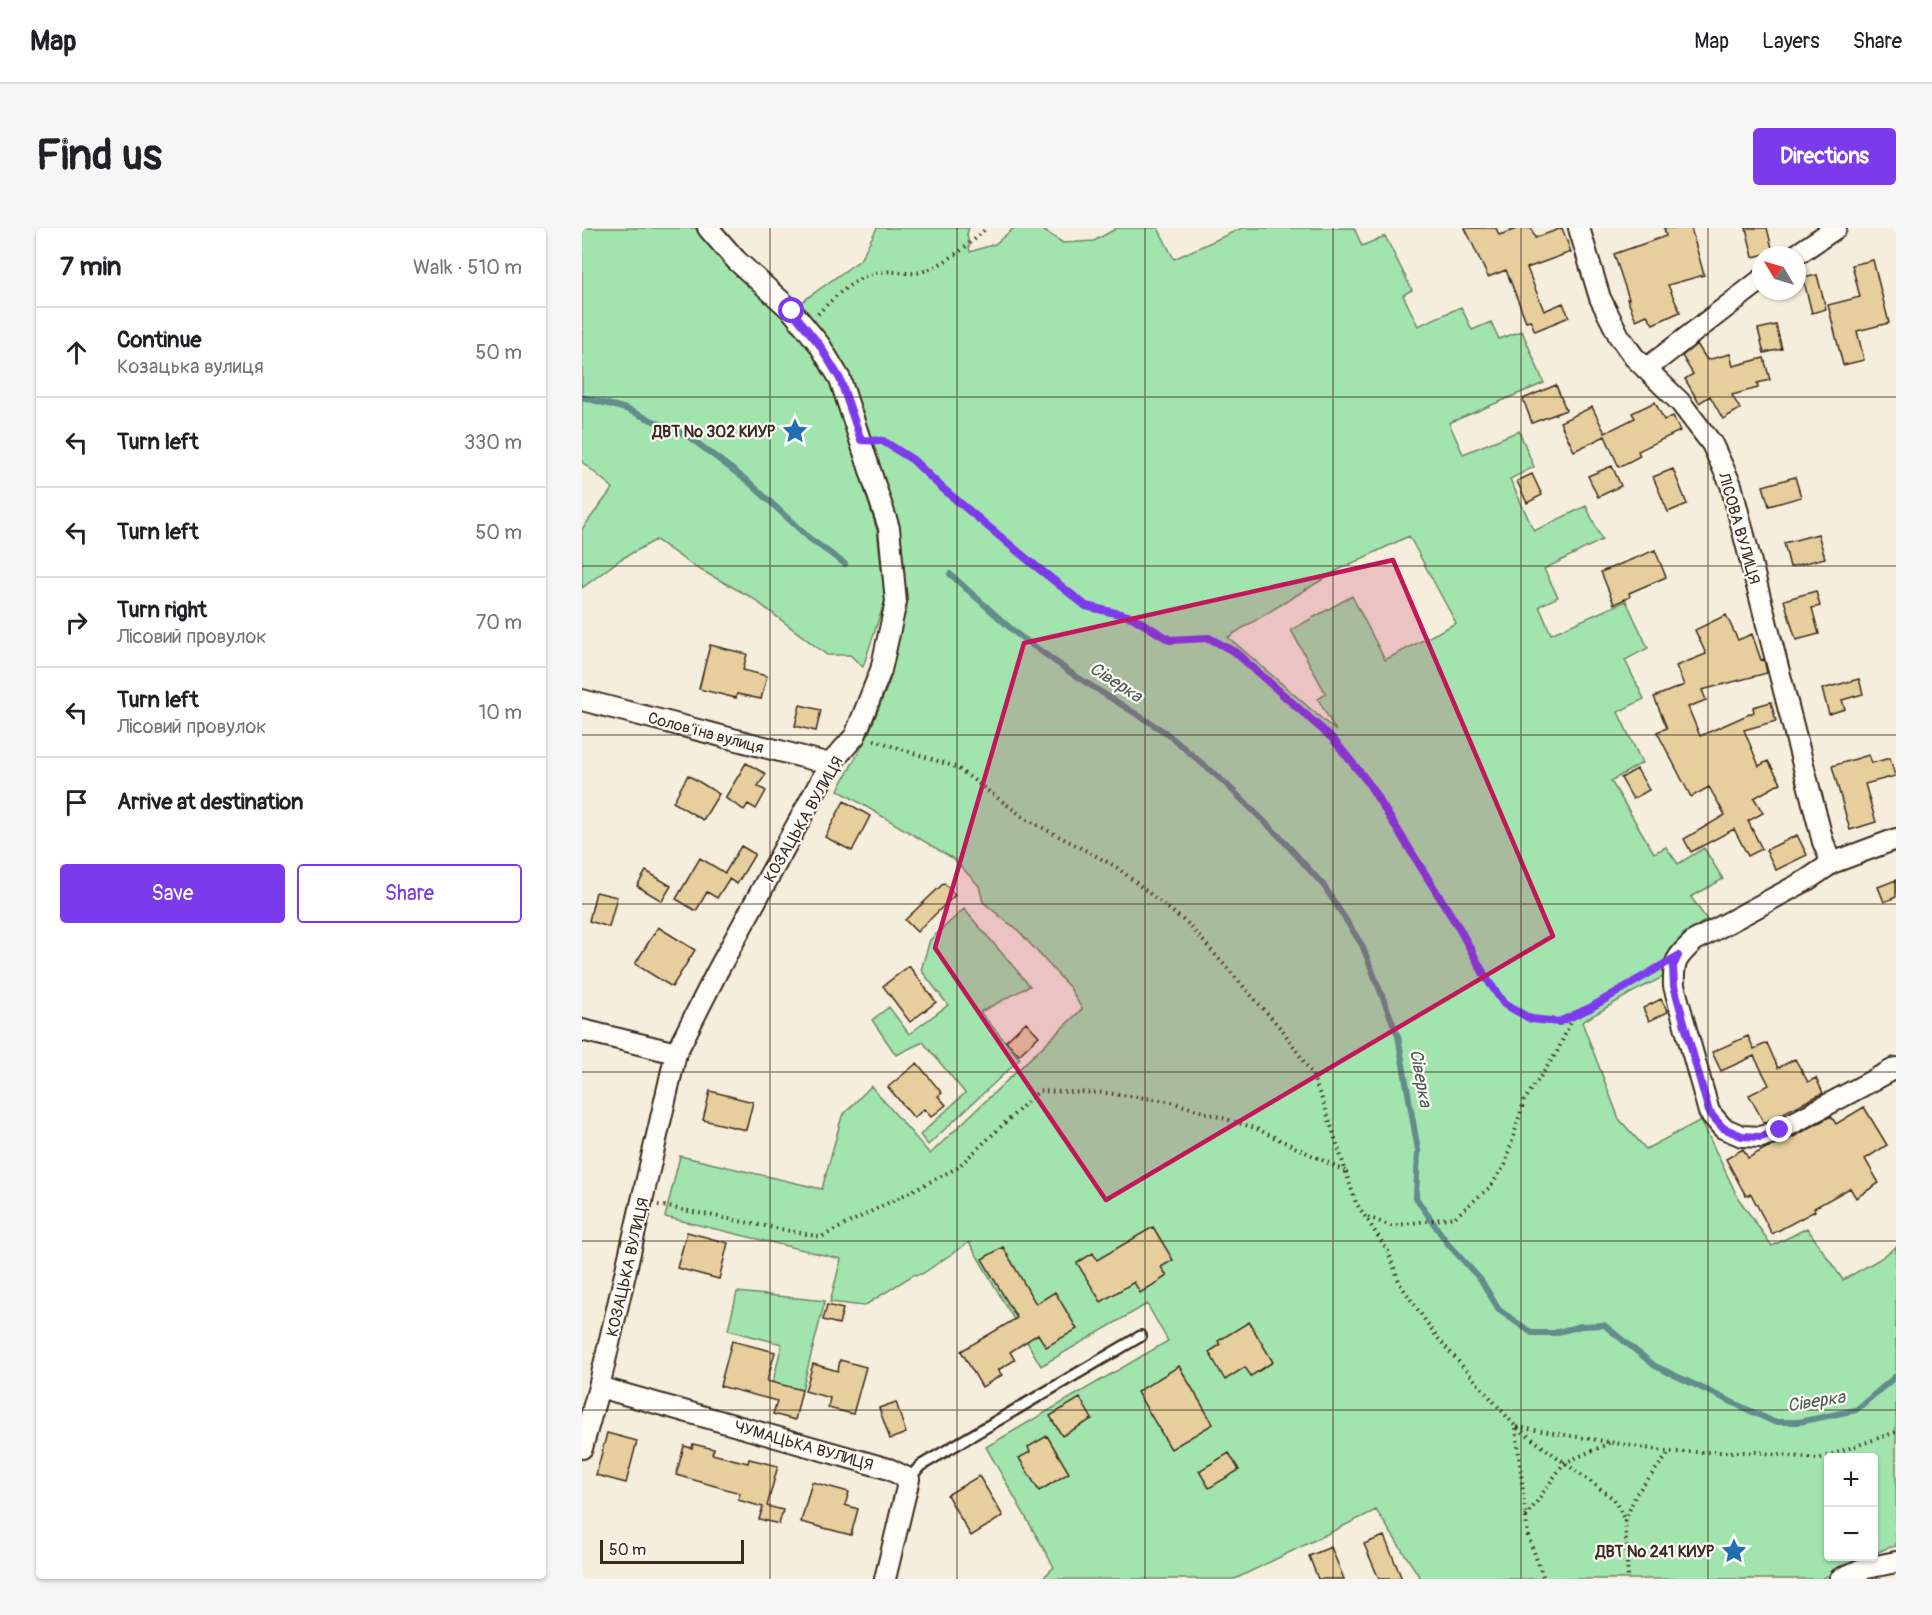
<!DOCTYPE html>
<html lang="en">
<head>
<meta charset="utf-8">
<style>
	body { margin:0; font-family:Pangolin,sans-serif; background:#f6f6f6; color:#202124 }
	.controls { position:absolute; right:18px; bottom:18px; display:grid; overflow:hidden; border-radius:6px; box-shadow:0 2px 4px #0004 }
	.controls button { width:54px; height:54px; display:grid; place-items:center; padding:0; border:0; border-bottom:2px solid #e0e0e0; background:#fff; color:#202124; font:30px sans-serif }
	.compass { position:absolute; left:1170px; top:18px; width:54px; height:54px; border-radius:50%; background:#fff; box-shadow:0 2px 4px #0004; rotate:308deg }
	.scale { position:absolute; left:18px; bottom:15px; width:144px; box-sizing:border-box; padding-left:6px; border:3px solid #3b2a1e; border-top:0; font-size:16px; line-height:21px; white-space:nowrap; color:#3b2a1e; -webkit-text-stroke:4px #fdfcf7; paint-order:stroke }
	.stop { position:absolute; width:18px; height:18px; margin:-14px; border:4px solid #7c3aed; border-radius:50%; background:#fff }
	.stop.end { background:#7c3aed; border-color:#fff; box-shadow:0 2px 6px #0008 }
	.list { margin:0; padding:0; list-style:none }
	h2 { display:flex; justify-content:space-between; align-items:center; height:78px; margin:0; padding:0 24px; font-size:26px }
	h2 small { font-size:20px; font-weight:400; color:#757577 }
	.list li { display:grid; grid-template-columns:39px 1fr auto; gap:18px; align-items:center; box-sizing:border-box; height:90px; padding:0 24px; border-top:2px solid #e0e0e0 }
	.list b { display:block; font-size:22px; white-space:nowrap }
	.list p { margin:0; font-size:20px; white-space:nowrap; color:#757577 }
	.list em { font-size:20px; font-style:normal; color:#757577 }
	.actions { display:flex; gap:12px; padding:18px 24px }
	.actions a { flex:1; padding:14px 0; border:2px solid #7c3aed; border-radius:6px; text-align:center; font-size:21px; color:#7c3aed }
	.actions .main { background:#7c3aed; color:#fff }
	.icon { flex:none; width:33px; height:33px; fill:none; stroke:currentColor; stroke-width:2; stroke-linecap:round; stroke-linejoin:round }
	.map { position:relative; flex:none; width:1314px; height:1351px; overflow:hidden; border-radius:6px }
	header { display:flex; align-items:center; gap:36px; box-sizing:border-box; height:84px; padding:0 30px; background:#fff; border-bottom:2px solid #e0e0e0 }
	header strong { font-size:28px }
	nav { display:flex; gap:33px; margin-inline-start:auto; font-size:21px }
	.intro { display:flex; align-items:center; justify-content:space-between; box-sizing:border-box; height:144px; padding:0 36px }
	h1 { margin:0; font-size:42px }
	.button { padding:15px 27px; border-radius:6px; background:#7c3aed; color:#fff; font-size:21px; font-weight:700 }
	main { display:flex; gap:36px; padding:0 36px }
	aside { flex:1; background:#fff; border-radius:6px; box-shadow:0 2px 4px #0004 }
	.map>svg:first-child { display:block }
</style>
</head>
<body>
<header>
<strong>Map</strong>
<nav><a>Map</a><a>Layers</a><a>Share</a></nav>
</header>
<div class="intro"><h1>Find us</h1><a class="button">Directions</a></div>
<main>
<aside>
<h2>7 min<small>Walk · 510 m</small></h2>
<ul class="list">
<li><svg class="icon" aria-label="ahead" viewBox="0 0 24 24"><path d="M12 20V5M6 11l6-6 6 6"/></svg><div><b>Continue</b><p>Козацька вулиця</p></div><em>50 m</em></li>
<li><svg class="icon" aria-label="left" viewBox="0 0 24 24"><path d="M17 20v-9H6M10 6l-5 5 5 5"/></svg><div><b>Turn left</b></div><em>330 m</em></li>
<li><svg class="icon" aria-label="left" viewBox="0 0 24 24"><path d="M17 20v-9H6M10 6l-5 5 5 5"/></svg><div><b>Turn left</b></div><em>50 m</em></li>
<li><svg class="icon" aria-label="right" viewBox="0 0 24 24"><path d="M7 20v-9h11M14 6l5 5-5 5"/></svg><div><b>Turn right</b><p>Лісовий провулок</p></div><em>70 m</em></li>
<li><svg class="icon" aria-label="left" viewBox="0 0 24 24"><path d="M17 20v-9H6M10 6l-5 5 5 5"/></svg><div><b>Turn left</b><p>Лісовий провулок</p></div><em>10 m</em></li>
<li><svg class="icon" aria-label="arrive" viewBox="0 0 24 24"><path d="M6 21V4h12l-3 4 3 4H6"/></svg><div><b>Arrive at destination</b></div></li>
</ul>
<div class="actions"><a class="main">Save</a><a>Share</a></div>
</aside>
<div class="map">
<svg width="1314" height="1351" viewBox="0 0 1314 1351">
	<rect width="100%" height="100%" fill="#f6eedc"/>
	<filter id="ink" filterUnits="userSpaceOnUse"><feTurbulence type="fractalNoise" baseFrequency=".0167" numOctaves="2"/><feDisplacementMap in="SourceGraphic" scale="12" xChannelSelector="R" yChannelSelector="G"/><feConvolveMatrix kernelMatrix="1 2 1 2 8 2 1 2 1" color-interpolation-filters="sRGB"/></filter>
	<g filter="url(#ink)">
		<path fill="#a2e4ae" stroke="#6e8766" stroke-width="1.5" fill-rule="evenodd" d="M0,0H113L147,38L203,89L230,120L249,154L295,302L303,372L281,439L268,427H245L169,369L113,339L74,312L39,331L0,360V301L31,260L0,234Z
			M295,0H387L385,6L388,24L413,16L432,0H458L481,15L512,13L535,0H576L592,31L660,0H772L780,18L803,8L830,62L821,67L836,98L879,79L890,102L909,94L917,111L940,103L962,155L867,195L881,226L937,203L952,239L928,251L952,303L1004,278L1020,312L962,341L976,369L957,378L969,406L1044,373L1066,420L1043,432L1062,471L1036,484L1060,535L1029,553L1072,625L1084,619L1096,636L1122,620L1141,651L1109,669L1125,692L1101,706L1103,712L1087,728L1081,749L1049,765L1000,794L1037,891L1064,921L1119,892L1156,970L1190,1018L1225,1000L1261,1052L1296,1032L1314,1019V1318L1305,1320L1292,1326V1230H1246V1328L1287,1329L1239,1351H839L794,1282L653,1351H460L472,1339L404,1219L586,1113L565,1076L459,1138L387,1014L340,1046L331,1047L282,1078L248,1074L259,1031L83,989L98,928L240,961L260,888L289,858L348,926L500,781L488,760L433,699L426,695L401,674L397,658L372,631L256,562L286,507L308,452L322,375L292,224L281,189L265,147L245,110L217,76L278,32ZM827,308L874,395L803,432L770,368L709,402L744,466L736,471L754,503L646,409L756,342Z
			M382,681L448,758L398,784L438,831L346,917L338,907L383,865L341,814L314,827L290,792L307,779L327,806L366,777L339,742L348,712Z
			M155,1064L243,1073L220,1162L199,1157L189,1162L200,1116L146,1102Z"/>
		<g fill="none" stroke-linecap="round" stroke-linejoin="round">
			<path stroke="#638c8c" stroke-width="6" d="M0,169L44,181L106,208L168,255L227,310L263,336
				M368,346L435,406L492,447L583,504L642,554L699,610L742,658L780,717L816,808L836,922L834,970L866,1016L899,1052L917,1082L950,1105H972L999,1098L1022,1097L1073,1138L1192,1194H1217L1274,1182L1314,1148"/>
		</g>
		<path fill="#e7cf9d" stroke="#3b2a1e" stroke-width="1.5" d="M883,0H914L917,7L938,0H949L953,10L980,0L989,24L945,40L962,83L981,75L987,89L953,103L948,92L944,93L924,42L906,49Z
			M1082,0H1109L1122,47L1086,57L1098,84L1071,96L1065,87L1054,92L1045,71H1047L1032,26L1084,8Z
			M1164,0H1185L1191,24L1171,29Z
			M1291,32L1307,95L1275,103L1282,132L1261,137L1246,77L1278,69L1270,37Z
			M1235,47L1244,81L1230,85L1221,50Z
			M1194,97L1200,121L1182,125L1176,101Z
			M1115,116L1125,132L1148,126L1151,138L1182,130L1188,152L1175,155L1176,160L1150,167L1158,181L1141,191L1128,168L1117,175L1103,151L1111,146L1100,128Z
			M974,157L984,182L950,195L941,171Z
			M1073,174L1082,192L1091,188L1098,203L1056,223L1058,228L1037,239L1023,208L992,223L978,194L1010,179L1023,205L1053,190L1050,185Z
			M1030,238L1039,258L1016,269L1006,248Z
			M1091,241L1105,276L1086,284L1071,249Z
			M950,246L960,267L945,275L935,253Z
			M1213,249L1219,269L1187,278L1181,258Z
			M1236,306L1243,330L1208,339L1202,315Z
			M1073,322L1084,349L1047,365L1048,369L1032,376L1019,344Z
			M1234,363L1238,378L1230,380L1237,406L1214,412L1202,372Z
			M1144,387L1156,412L1170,406L1179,432L1182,431L1185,445L1120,462L1124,472L1106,479L1118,508L1172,484L1171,479L1189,474L1194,493L1162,502L1177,538L1186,533L1199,555L1172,570L1181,585L1166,593L1180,621L1166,628L1152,601L1109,624L1102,611L1143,587L1127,559L1109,569L1075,504L1085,500L1072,469L1102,457L1094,438L1124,426L1113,402Z
			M128,417L165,426L161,442L185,448L179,471L155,466L154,470L117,461Z
			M1277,451L1281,466L1260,472L1263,481L1247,486L1240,461Z
			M218,477L239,482L234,503L213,498Z
			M1287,527L1290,535L1308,530L1313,548L1283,556L1294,594L1268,602L1250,538Z
			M164,535L184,546L176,558L184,563L174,581L166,576L162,582L143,570Z
			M1055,541L1067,562L1051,571L1039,550Z
			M106,547L137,566L121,592L91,574Z
			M262,573L288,588L270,623L243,609Z
			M1215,607L1225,627L1194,642L1184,622Z
			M159,618L173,626L155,656L147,651L135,670L125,664L114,683L94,671L118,630L143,645Z
			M64,643L89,658L80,673L55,658Z
			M1314,652V669L1302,674L1296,659Z
			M362,655L373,667L335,704L323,692Z
			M14,664L35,669L27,699L7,693Z
			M76,699L113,722L90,759L53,736Z
			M327,738L354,774L328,794L301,758Z
			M1079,771L1086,784L1067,793L1061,780Z
			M444,794L457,808L437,827L424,813Z
			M1166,808L1172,821L1185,815L1196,840L1213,831L1226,854L1234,850L1241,865L1182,895L1167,867L1187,857L1172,828L1139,843L1130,824Z
			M335,835L360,865L356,868L364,877L349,889L342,881L332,890L306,859Z
			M128,863L171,874L164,902L121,892Z
			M1282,879L1305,917L1283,931L1297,955L1274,970L1268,960L1232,980L1233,983L1190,1006L1169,966L1164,968L1144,931L1161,921L1166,930L1184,920L1204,913L1249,888L1254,896Z
			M571,999L591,1032L579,1039L585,1048L558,1065L552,1054L519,1074L495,1035L511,1025L515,1032Z
			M105,1004L146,1015L137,1051L95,1040Z
			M421,1019L454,1076L473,1064L495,1101L464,1119L456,1106L428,1124L433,1132L416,1142L420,1147L400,1159L379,1123L435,1090L400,1031Z
			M245,1077L261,1081L257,1096L241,1092Z
			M667,1094L691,1134L669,1148L663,1139L643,1152L627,1124L638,1117L636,1113Z
			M150,1113L193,1124L185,1153L220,1162L213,1192L191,1186L195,1173L138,1158Z
			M258,1132L284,1139L271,1186L246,1180L248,1170L223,1163L231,1136L256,1143Z
			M597,1138L631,1196L589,1221L555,1164Z
			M498,1170L510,1191L480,1208L468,1188Z
			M314,1174L324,1205L308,1211L297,1180Z
			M25,1205L55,1213L44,1255L14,1247Z
			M465,1208L487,1245L457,1263L437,1230L448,1224L446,1219Z
			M111,1216L132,1221L130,1226L166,1235L167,1231L196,1238L185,1278L201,1282L197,1296L177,1291L181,1279L156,1272L158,1265L94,1247L102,1218L110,1220Z
			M647,1225L657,1242L627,1260L617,1243Z
			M397,1248L421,1288L389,1308L365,1267Z
			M230,1254L267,1264L263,1277L276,1281L269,1307L219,1294Z
			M802,1308L820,1351H797L782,1316Z
			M749,1319L762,1351H736L727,1328Z"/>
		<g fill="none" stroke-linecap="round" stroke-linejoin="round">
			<g stroke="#3b2a1e" stroke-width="14">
				<path id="service" d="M327,1251L338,1238L559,1108"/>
			</g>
			<g stroke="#3b2a1e" stroke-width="24">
				<path id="minor" d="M997,0L1018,70L1037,108L1052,129L1098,174L1130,216L1149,257L1241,614L1250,635
					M1214,27L1254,0
					M1064,141L1179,52
					M0,472L248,536
					M1314,611L1250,635L1225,652L1112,713C1094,730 1091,733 1092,758L1127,884L1141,900L1160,908L1179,909L1198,902L1314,840
					M0,802L94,825
					M17,1159L307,1241L327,1251L303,1351
					M0,1220L17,1159L94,825L135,744L248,536L273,508L299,442L314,374L307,300L258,151L237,116L210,83L154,32L126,0
					M1258,1351L1280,1341L1314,1334"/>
			</g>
			<path stroke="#3b2a1e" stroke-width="4" stroke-dasharray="1.5 4.5" stroke-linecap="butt" d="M236,86C253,68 272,49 297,44C309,42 322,46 334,45C356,42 390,16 404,0
				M298,213L331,232L359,259L446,332L504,378L550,389L588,412L627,410L653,424L751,511L785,553L877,700L903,748L922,776L949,791L977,793L1008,780L1075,740
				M292,512L374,539L444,591L533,638L606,696L701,803L729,844L743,879L774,975L806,1023L818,1056L854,1108L934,1199L1032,1271L1043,1293L1046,1351
				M76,977L239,1009L375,940L457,863L524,865L586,873L673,900L763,943
				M786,989L809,998L873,989L908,959L923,937L942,873L975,824L992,787
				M935,1199L1088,1224H1174L1236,1231L1314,1204
				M934,1200L946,1308L962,1351
				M944,1289L982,1235L1030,1214
				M1043,1293L1054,1266L1088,1224"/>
			<use href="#service" stroke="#fdfcf7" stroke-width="9"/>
			<use href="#minor" stroke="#fdfcf7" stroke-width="20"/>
		</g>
	</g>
	<g fill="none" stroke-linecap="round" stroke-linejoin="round" filter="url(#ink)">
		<path stroke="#7c3aed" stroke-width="8" d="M210,83L237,116L258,151L279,212L301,213L331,232L359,259L446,332L504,378L550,389L588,412L627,410L653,424L751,511L785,553L877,700L903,748L922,776L949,791L977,794L1008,780L1096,728L1091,738L1092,758L1127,884L1141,900L1160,908L1179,909L1198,902"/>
	</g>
	<path fill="#c2185b" fill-opacity="0.2" stroke="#c2185b" stroke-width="4.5" stroke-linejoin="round" d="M811,332L971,708L524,972L353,720L442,415Z"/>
	<path fill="none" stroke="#3b2a1e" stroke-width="1.5" stroke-opacity="0.55" d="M188,0V1351M375,0V1351M563,0V1351M751,0V1351M939,0V1351M1126,0V1351M0,169H1314M0,338H1314M0,507H1314M0,676H1314M0,844H1314M0,1013H1314M0,1182H1314"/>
	<defs>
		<g id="sight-bare" transform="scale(2.07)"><path d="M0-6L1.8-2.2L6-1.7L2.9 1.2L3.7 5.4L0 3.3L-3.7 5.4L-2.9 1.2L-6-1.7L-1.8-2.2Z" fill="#1f6fb2" stroke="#fdfcf7" stroke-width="2.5" paint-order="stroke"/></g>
	</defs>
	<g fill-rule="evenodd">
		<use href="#sight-bare" x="213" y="203"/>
		<use href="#sight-bare" x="1152" y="1323"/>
	</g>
	<g text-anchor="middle" stroke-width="4.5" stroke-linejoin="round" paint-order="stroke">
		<g font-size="16" font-weight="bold" fill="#3b2a1e" stroke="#fdfcf7" text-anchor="end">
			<text x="193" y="209">ДВТ № 302 КИУР</text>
			<text x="1132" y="1329">ДВТ № 241 КИУР</text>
		</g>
		<g font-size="16" fill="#3b2a1e" stroke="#fdfcf7">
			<text transform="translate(1158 300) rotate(74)" y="6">ЛІСОВА ВУЛИЦЯ</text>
			<text transform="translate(124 504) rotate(15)" y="6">Соловʼїна вулиця</text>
			<text transform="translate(221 591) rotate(-60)" y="6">КОЗАЦЬКА ВУЛИЦЯ</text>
			<text transform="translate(45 1039) rotate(-77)" y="6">КОЗАЦЬКА ВУЛИЦЯ</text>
			<text transform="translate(222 1217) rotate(16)" y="6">ЧУМАЦЬКА ВУЛИЦЯ</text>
		</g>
		<g font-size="18" font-style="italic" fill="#4f5b55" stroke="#fdfcf7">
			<text transform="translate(534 454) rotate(33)" y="6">Сіверка</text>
			<text transform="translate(839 850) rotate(80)" y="6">Сіверка</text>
			<text transform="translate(1234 1173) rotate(-9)" y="6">Сіверка</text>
		</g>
	</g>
</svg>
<div class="controls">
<button>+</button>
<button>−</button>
</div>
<svg class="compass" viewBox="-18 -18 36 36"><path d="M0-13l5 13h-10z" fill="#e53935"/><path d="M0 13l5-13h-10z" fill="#757577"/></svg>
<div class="scale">50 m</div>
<div class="stop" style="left:210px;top:83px"></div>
<div class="stop end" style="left:1198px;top:902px"></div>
</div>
</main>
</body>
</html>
